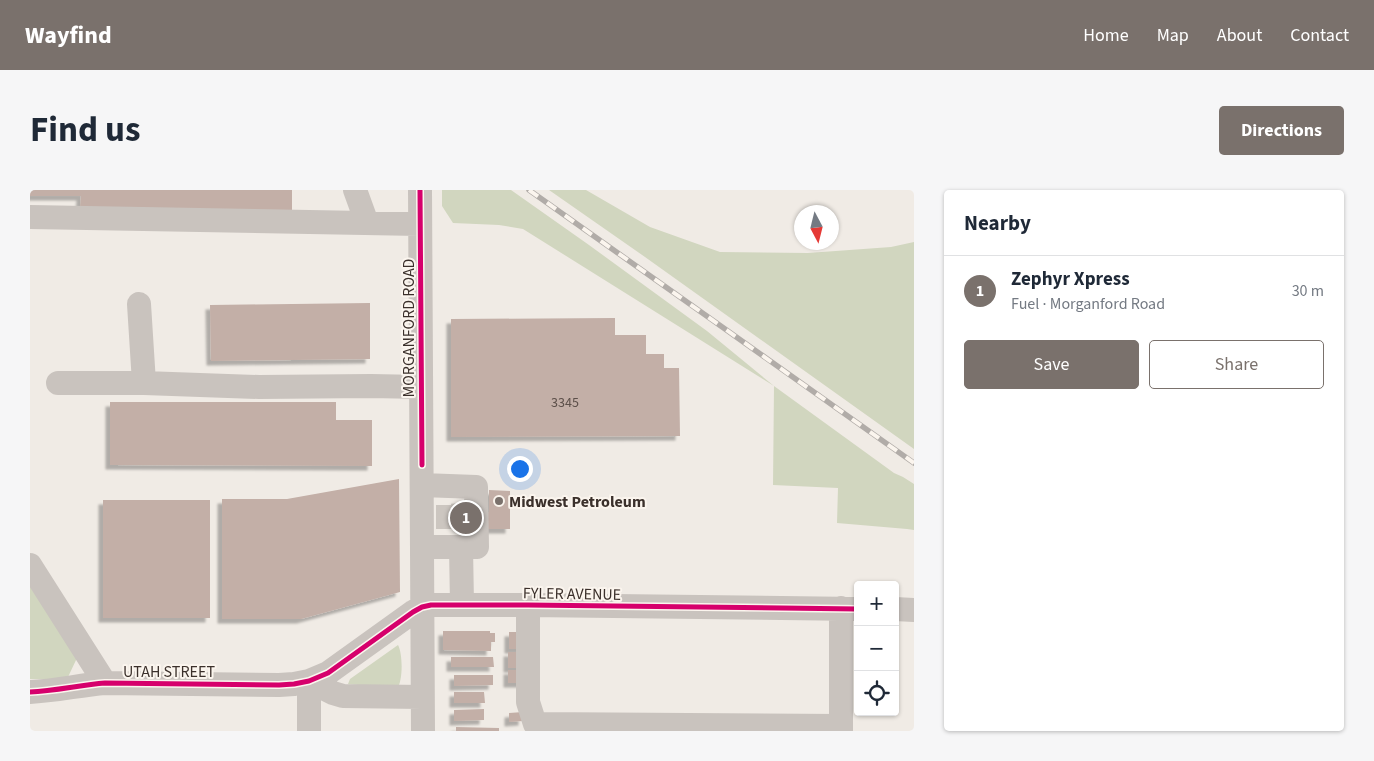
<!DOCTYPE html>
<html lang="en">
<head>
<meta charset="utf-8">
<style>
	body { margin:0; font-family:"Source Sans 3",sans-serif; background:#f6f6f7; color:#1f2937 }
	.controls { position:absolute; right:15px; bottom:15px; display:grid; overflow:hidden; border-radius:5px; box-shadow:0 1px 4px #0004 }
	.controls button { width:45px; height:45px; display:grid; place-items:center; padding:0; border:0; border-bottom:1px solid #e0e1e3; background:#fff; color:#1f2937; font:25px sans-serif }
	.compass { position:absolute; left:764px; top:15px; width:45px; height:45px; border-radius:50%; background:#fff; box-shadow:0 1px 4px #0004; rotate:173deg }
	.you { position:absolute; left:489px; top:278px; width:18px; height:18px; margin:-12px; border:4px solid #fff; border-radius:50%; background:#1a73e8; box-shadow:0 0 0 8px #1a73e833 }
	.badge { display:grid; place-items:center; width:32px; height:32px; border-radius:50%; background:#7a716c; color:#fff; font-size:16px; font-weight:700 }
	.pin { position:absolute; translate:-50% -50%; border:2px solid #fff; box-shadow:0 1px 5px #0006 }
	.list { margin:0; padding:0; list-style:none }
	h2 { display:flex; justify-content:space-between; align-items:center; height:65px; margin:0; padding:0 20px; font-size:21px }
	h2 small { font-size:16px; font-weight:400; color:#747a83 }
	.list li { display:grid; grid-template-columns:32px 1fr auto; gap:15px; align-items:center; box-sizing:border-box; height:70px; padding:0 20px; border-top:1px solid #e0e1e3 }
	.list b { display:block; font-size:19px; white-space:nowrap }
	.list p { margin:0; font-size:16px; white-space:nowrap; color:#747a83 }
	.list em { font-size:16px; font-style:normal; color:#747a83 }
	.actions { display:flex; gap:10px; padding:15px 20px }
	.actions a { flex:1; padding:11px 0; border:1px solid #7a716c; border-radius:5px; text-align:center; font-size:18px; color:#7a716c }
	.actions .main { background:#7a716c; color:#fff }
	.icon { flex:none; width:28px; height:28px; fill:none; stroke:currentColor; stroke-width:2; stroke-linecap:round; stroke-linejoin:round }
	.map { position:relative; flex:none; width:884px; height:541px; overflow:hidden; border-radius:5px }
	header { display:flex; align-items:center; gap:30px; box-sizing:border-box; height:70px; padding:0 25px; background:#7a716c; color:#fff }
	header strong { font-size:24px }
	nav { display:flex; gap:28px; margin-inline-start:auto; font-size:18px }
	.intro { display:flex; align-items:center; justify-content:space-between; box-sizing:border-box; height:120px; padding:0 30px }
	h1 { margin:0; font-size:35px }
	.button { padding:12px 22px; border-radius:5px; background:#7a716c; color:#fff; font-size:18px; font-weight:700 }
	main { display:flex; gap:30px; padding:0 30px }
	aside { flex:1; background:#fff; border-radius:5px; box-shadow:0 1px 4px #0004 }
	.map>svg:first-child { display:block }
</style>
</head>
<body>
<header>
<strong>Wayfind</strong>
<nav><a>Home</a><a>Map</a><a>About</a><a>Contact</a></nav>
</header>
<div class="intro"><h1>Find us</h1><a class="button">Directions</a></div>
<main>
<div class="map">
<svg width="884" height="541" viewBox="0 0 884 541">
	<defs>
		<filter id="shadow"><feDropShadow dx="-4.5" dy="4.5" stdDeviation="1" flood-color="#0004"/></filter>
	</defs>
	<rect width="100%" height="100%" fill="#f0ebe5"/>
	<path fill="#d1d6bf" d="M412,0H481L559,55L677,141L744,196L864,283L873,287L884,294V340L877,339L807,333L808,298L743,295L744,196L493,39L469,35L423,33L412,16Z
		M519,0H556L620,37L690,62L778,63L861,57L884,52V259L615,67Z
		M0,396L47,468L38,487L34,489H0Z
		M368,455C373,464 373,491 367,499L318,494L320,489Z"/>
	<path fill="#c3afa7" filter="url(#shadow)" d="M0,0H262V20L50,18L51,6H0Z
		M340,113V169L181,171L180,115Z
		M585,128V145H616V164H634V178H649L650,246L421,247V129Z
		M80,212H306V230H342V276L80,275Z
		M369,289L370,402L271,429H192V309H257Z
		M459,300L480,301V339H455V322H459Z
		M73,310H180V428H73Z
		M413,441H460V443H465V452H461V461L413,460Z
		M479,442H493V459H479Z
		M478,462H493V478H478Z
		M421,467H463L464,477H421Z
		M478,480H493V493H478Z
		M424,485H463V495L424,496Z
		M424,502H454L455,513H424Z
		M454,519V530L424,531V520Z
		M493,522V531L479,532V523Z
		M426,537L469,538V541H426Z"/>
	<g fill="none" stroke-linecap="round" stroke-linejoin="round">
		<path stroke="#ccc6c0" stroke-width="24" stroke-dasharray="24 12" stroke-linecap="butt" d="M433,313L435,343
			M418,315V343"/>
		<path stroke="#c9c3be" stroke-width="24" d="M325,0L337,33
			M390,0L393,541
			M0,27L390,34
			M109,114L114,193
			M28,193H114L229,197L341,196L391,197
			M392,295L446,297L447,357H431
			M392,357H431L432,414
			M0,375L75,493
			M498,415V512L505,534L811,536
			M811,418V541
			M865,419L884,420
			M279,491L303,503L313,506L392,507
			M0,502C25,501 50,495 75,493L249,495L264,494L279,491L298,483L383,422L392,417L401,415H498L828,419
			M279,541V491"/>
		<g stroke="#b1aca8" stroke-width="5.5">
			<path id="rail" d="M499,0L884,273"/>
		</g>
		<use href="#rail" stroke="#fbf5ee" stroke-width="4" stroke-dasharray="11" stroke-linecap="butt"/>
		<g stroke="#fbf5ee" stroke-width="8">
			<path id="cycleway" d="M390,0L392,275
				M0,502C25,501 50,495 75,493L249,495L264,494L279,491L298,483L383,422L392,417L401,415H498L828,419"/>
		</g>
		<use href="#cycleway" stroke="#d6006c" stroke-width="5"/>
	</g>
	<circle fill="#7a716c" stroke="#fbf5ee" stroke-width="2" cx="469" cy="311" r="5"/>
	<g text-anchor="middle" stroke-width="4" stroke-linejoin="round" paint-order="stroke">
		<g font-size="14" fill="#5d504a">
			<text x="535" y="217">3345</text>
		</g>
		<g font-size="16" fill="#3b302b" stroke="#fbf5ee">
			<text transform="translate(378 138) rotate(-90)" y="6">MORGANFORD ROAD</text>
			<text transform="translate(542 403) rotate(1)" y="6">FYLER AVENUE</text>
			<text x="139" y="487">UTAH STREET</text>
		</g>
		<g font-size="16" font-weight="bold" fill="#3b302b" stroke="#fbf5ee" text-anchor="start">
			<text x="479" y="317">Midwest Petroleum</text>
		</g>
	</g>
</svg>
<div class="controls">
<button>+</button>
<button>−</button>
<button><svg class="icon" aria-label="locate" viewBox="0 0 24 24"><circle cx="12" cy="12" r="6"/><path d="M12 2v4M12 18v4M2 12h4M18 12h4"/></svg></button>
</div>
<svg class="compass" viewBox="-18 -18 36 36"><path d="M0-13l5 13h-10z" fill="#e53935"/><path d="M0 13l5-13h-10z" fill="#747a83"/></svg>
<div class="you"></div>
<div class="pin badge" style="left:436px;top:328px">1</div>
</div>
<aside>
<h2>Nearby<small></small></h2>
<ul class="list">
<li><span class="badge">1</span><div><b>Zephyr Xpress</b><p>Fuel · Morganford Road</p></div><em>30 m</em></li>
</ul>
<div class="actions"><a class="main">Save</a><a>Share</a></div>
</aside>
</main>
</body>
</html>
